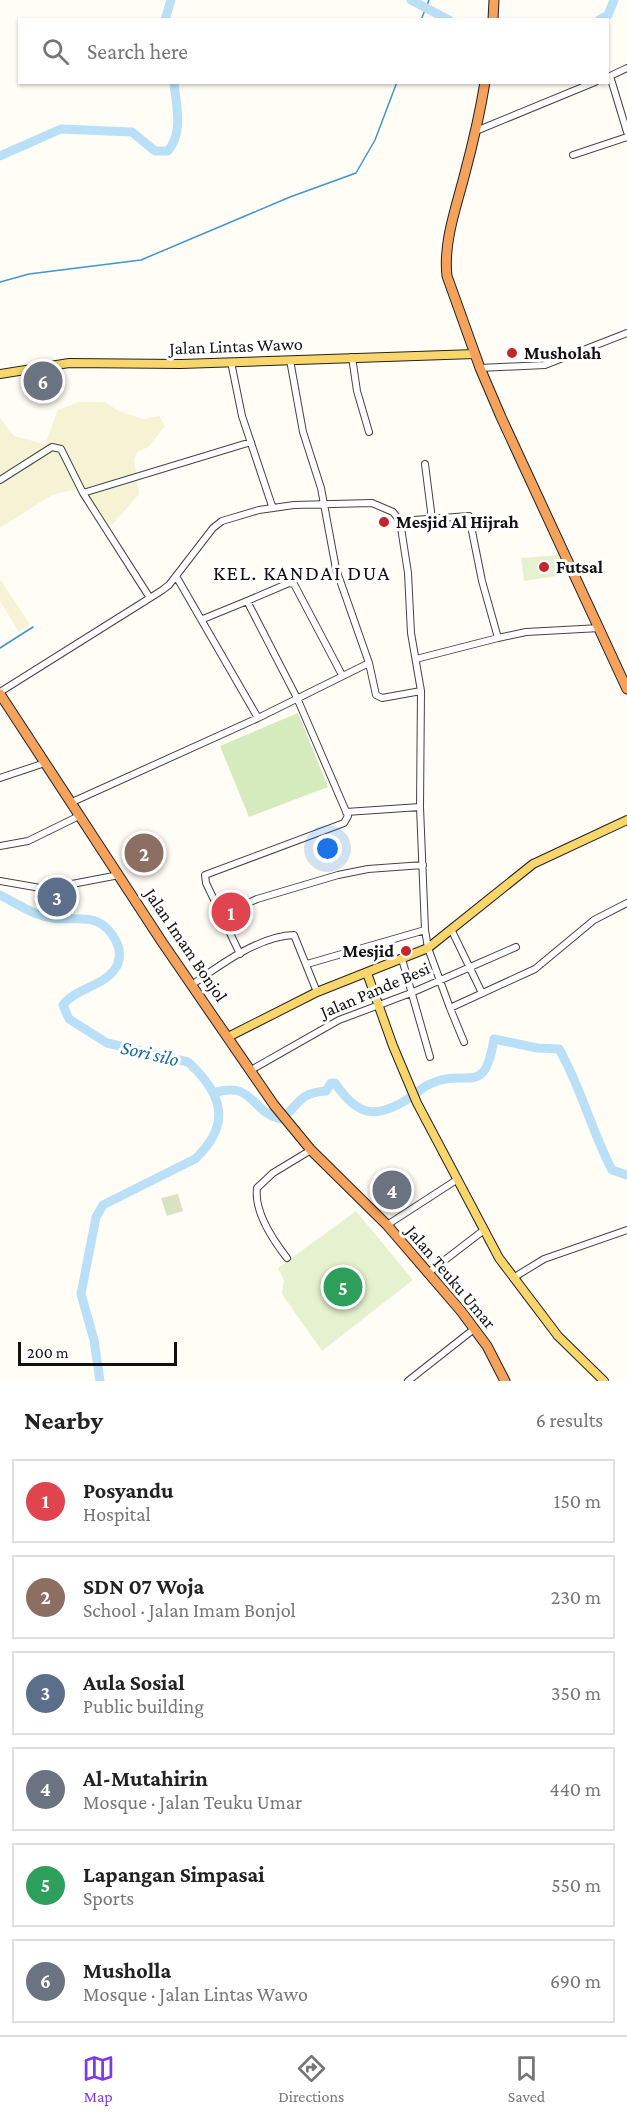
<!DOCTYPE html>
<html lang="en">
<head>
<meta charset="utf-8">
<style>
	body { margin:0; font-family:"Crimson Pro",serif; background:#f6f6f6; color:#222 }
	.scale { position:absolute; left:18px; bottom:15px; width:159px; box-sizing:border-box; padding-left:6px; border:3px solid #111; border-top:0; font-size:16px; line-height:21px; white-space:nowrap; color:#111; -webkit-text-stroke:4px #fff; paint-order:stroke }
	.you { position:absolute; left:328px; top:849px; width:21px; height:21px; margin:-15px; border:4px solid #fff; border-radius:50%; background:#1a73e8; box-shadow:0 0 0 9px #1a73e833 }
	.badge { display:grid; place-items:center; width:39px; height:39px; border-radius:50%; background:#7c3aed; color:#fff; font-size:20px; font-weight:700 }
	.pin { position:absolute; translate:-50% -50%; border:3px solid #fff; box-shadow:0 2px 6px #0006 }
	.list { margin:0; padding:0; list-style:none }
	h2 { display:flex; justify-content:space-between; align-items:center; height:78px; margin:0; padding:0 24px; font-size:26px }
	h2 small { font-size:20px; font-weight:400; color:#767676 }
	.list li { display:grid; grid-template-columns:39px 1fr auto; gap:18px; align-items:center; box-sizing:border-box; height:84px; margin:0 12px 12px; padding:0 12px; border:2px solid #e0e0e0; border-radius:0px }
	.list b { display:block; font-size:22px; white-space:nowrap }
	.list p { margin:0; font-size:20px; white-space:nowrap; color:#767676 }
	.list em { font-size:20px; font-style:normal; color:#767676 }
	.icon { flex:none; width:33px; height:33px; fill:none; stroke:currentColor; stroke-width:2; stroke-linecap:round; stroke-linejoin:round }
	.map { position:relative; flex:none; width:627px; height:1381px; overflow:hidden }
	.search { position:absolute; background:#fff; box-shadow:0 2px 4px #0004; left:18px; right:18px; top:18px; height:66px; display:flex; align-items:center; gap:15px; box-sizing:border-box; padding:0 21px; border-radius:0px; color:#767676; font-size:22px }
	.sheet { height:654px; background:#fff }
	nav { display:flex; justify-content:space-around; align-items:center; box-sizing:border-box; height:84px; border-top:2px solid #e0e0e0; background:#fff; font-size:16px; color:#767676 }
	nav a { display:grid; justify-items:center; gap:3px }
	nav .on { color:#7c3aed }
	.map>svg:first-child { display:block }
</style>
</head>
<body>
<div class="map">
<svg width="627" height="1381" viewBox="0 0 627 1381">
	<rect width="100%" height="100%" fill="#fffdf5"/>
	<path fill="#f6f3d4" d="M80,402H105L117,410L143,419L159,416L165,426L148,447L138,452L134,459L139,494L112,525L104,526L76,489L52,495L0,528V418L14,436L45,444L58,410Z
		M0,579L30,624L19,632L0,601Z"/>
	<path fill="#d5ebbd" d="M298,713L328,787L249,817L220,746Z"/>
	<path fill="#d9e3c4" d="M178,1194L183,1211L167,1216L161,1198Z"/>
	<path fill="#e6f2cf" d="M560,555L563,575L524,581L521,558Z
		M356,1211L413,1280L322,1351L282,1294L284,1280L278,1268Z"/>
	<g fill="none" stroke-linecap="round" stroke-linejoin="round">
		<path stroke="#3f96cf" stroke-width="1.5" d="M421,20L429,0
			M0,282L29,274L141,260L290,197L356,173L375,140L397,82
			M0,648L33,627"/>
		<path stroke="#b9e0f7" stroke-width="9" d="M411,0L449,20
			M165,20L171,0
			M599,20L608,15L614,0
			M0,156L61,129L132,132L155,151H168C184,131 176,106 174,82
			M0,895C12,901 24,909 37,914C69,928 98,903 117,943C121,951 120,962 115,969C102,987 76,988 63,1005L69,1019L107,1043L188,1062C223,1094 232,1124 195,1159L103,1205L96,1217L81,1294L94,1340L100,1381
			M213,1093C254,1080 249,1111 281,1119C300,1105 297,1093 326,1091L331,1083H335C358,1117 376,1120 411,1097C417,1093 423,1087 430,1084C468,1066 484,1100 494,1039L537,1048L559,1049C581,1087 591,1130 612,1170L627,1175"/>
		<g stroke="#444" stroke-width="8">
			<path id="minor" d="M610,76L627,132
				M608,77L627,68
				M476,131L595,82
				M573,155L627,137
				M352,357L357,391L369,432
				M290,360L303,432L321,488L336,569L369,663L376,695L382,698L421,691
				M231,362L242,416L272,506
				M480,368L545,365L627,333
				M425,464L432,519
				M0,480L52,447L61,449L83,493L150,598
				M83,493L251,442
				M400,521L469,516L482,581L498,638L526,632L600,628
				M176,576L258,718
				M247,601L289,583L294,584L342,675
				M203,619L247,601L297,698L348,816L344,823L205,875L206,883L240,954
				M416,659L498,638
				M0,692L161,591L169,585L213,528L222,521L259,510L294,505L372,503L393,512L400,521L408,573L411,633L421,691L420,807L425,930L428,948L450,1008L535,969L594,920L627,903
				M0,778L45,763
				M70,803L258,718L369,663
				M346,812L420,807
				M0,846L28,841L79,816
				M0,881L46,889L119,875
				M222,915L257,899L338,875L368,869L423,865
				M452,931L482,993
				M402,959L430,1057
				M307,964L425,930
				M193,984C220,965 259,936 294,935L317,992
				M450,1008L464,1042
				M251,1070L339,1020L411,993L516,947
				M387,1225L458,1179
				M287,1258C273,1240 254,1211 257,1188L273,1173L311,1150
				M428,1273L484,1230
				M513,1278L544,1259L627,1230
				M408,1381L474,1329"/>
		</g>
		<g stroke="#222" stroke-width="10">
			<path id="major" d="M0,374L69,363L181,364L475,354
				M367,973L393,1046L417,1103L499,1258L558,1336L604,1381
				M228,1037L317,992L428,948L533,864L627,820"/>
		</g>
		<g stroke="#222" stroke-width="11">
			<path id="highway" d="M493,20L494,0
				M485,82C480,113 473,143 465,173C457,205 443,242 447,276L480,368L501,417L627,689
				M0,694L162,942L274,1105L311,1150L387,1225L461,1311L487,1346L505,1381"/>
		</g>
		<use href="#minor" stroke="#fff" stroke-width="6"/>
		<use href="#major" stroke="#f9d66b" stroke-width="8"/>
		<use href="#highway" stroke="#f5a25d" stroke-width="9"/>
	</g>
	<g fill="#c4262e" stroke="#fff" stroke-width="2">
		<circle cx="512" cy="353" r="6"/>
		<circle cx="384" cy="522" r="6"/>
		<circle cx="544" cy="567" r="6"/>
		<circle cx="406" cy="951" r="6"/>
	</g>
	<g text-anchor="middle" stroke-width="6" stroke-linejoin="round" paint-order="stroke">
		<g font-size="18" fill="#111" stroke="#fff">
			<text transform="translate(236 346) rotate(-2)" y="6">Jalan Lintas Wawo</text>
			<text transform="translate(186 945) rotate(56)" y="6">Jalan Imam Bonjol</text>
			<text transform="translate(375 990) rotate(-23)" y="6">Jalan Pande Besi</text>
			<text transform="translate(451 1277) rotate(50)" y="6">Jalan Teuku Umar</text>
		</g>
		<g font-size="18" font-weight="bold" fill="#111" stroke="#fff" text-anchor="start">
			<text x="524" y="359">Musholah</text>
			<text x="396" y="528">Mesjid Al Hijrah</text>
			<text x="556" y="573">Futsal</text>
			<text x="394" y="957" text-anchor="end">Mesjid</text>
		</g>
		<g font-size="20" font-style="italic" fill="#1768a6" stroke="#fff">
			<text transform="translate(150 1053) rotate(13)" y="7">Sori silo</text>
		</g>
		<g font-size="21" letter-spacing="1.5" fill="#111" stroke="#fff">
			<text x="302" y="580">KEL. KANDAI DUA</text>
		</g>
	</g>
</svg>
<div class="scale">200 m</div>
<div class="you"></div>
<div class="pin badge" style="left:231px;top:912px;background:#e0444e">1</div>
<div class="pin badge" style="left:144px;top:853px;background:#8d6e63">2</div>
<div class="pin badge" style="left:57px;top:897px;background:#5c6f8a">3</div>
<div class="pin badge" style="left:392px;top:1190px;background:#6b7280">4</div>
<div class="pin badge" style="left:343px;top:1287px;background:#2e9e5b">5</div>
<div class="pin badge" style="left:43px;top:381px;background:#6b7280">6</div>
<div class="search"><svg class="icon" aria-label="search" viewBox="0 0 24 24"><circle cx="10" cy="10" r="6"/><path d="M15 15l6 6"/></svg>Search here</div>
</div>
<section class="sheet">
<h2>Nearby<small>6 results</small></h2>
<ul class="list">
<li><span class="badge" style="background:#e0444e">1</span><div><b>Posyandu</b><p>Hospital</p></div><em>150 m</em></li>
<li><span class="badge" style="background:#8d6e63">2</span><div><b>SDN 07 Woja</b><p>School · Jalan Imam Bonjol</p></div><em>230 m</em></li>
<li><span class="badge" style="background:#5c6f8a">3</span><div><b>Aula Sosial</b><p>Public building</p></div><em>350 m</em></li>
<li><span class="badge" style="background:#6b7280">4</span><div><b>Al-Mutahirin</b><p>Mosque · Jalan Teuku Umar</p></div><em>440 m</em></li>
<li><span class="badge" style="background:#2e9e5b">5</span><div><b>Lapangan Simpasai</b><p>Sports</p></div><em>550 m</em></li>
<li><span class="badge" style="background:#6b7280">6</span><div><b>Musholla</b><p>Mosque · Jalan Lintas Wawo</p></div><em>690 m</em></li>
</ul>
</section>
<nav>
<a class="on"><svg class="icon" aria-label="map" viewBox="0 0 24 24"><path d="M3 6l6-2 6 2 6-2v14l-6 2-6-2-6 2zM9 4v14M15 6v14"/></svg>Map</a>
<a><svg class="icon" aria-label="directions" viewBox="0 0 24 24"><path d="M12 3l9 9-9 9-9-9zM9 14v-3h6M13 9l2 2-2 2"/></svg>Directions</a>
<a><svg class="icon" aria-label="saved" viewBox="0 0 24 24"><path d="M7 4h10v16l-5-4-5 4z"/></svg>Saved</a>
</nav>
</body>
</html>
